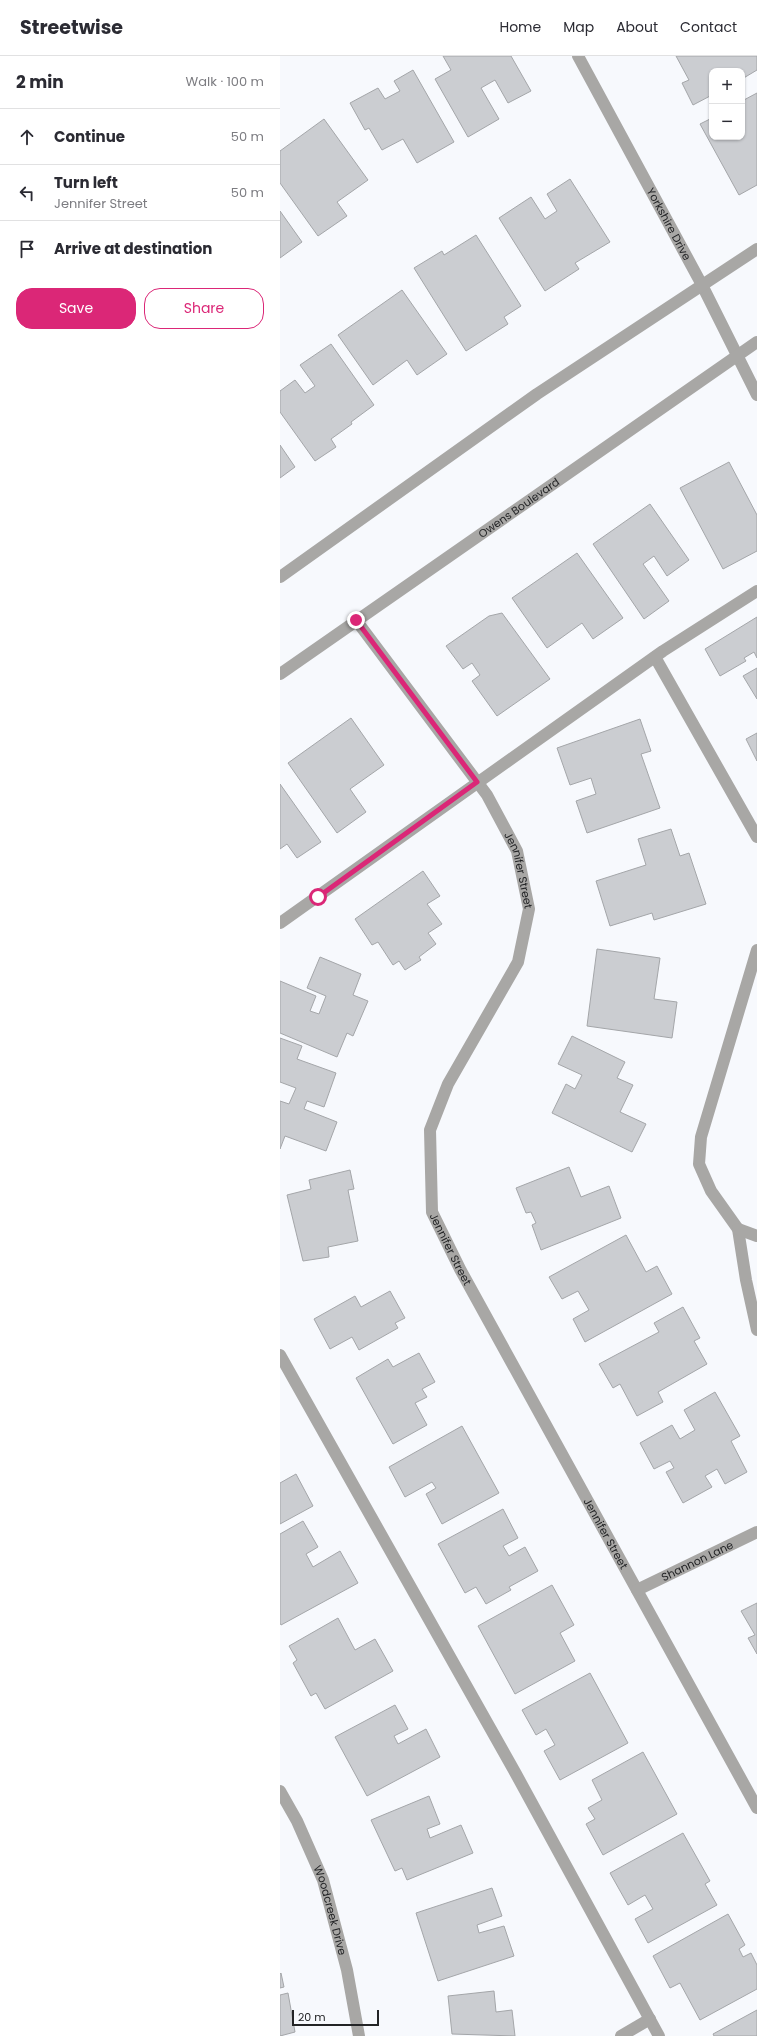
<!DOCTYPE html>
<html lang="en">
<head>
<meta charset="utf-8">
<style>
	body { margin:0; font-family:Poppins,sans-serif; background:#f2f2f3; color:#2b2b33 }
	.controls { position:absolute; right:12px; top:12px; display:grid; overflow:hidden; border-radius:8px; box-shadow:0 1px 3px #0004 }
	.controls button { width:36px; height:36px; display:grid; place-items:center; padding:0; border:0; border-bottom:1px solid #e1e1e2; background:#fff; color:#2b2b33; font:20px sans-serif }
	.scale { position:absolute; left:12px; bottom:10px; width:87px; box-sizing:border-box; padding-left:4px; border:2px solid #232426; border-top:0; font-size:11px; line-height:14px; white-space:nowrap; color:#232426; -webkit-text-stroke:3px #f7f9fd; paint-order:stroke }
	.stop { position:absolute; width:12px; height:12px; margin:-9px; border:3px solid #db2777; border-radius:50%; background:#fff }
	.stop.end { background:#db2777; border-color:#fff; box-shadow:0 1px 4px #0008 }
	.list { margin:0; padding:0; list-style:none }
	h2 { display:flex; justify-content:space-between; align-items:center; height:52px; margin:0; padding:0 16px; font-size:17px }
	h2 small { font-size:13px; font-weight:400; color:#7c7c81 }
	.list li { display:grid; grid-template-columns:26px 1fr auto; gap:12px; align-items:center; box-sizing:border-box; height:56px; padding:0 16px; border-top:1px solid #e1e1e2 }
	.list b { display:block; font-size:15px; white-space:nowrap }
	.list p { margin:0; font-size:13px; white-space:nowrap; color:#7c7c81 }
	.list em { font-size:13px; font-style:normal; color:#7c7c81 }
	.actions { display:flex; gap:8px; padding:12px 16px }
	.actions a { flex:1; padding:9px 0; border:1px solid #db2777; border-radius:16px; text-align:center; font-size:14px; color:#db2777 }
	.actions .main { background:#db2777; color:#fff }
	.icon { flex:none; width:22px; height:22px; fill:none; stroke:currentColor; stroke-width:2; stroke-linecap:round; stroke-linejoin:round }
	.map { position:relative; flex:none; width:477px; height:1980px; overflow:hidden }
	header { display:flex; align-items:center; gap:24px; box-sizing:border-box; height:56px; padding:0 20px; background:#fff; border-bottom:1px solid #e1e1e2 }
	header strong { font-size:19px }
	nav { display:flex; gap:22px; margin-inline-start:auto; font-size:14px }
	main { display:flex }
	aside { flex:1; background:#fff }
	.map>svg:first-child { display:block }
</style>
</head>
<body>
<header>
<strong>Streetwise</strong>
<nav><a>Home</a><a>Map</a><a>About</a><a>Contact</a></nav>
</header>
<main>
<aside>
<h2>2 min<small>Walk · 100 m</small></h2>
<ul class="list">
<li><svg class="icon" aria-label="ahead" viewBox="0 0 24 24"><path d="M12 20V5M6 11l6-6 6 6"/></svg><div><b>Continue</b></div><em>50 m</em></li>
<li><svg class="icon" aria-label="left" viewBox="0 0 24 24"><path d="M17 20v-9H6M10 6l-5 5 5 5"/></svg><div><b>Turn left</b><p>Jennifer Street</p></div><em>50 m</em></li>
<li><svg class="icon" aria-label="arrive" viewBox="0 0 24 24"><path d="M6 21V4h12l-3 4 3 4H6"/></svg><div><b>Arrive at destination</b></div></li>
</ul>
<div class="actions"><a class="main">Save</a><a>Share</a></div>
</aside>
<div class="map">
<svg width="477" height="1980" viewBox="0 0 477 1980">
	<rect width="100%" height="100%" fill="#f7f9fd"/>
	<path fill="#cbcdd1" stroke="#a4a6a9" d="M163,0H231L251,35L228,47L215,24L201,32L219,63L188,81L155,23L171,14Z
		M396,0H477V14L462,23V15H432V39L413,49L402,27L409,24Z
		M133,14L174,86L137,107L123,83L102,94L89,72L85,74L70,47L98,32L105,43L120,35L114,25Z
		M477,37V129L459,139L420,68L432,62V81H462V45Z
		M44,63L88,124L57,146L67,160L38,180L0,127V95Z
		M290,123L330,186L295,207L299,213L265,235L219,162L251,141L265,163L277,155L267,138Z
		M0,155L22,186L0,202Z
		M196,179L241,250L224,261L228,268L186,295L134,212L162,195L164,199Z
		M122,234L167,298L137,319L127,304L93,329L58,279Z
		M51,288L94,349L71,366L72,368L51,383L56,391L35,405L0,356V335L15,324L25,337L35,330L20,309Z
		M0,389L15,411L0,422Z
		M449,406L477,459V495L443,513L400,432Z
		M370,448L409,504L387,520L374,500L363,508L389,545L364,563L313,488Z
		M297,497L343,562L313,583L302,567L267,592L232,542Z
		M222,557L270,623L217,660L192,625L200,619L192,607L183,613L166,590L209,560Z
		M477,561V602L474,596L464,602L466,605L440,620L425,593Z
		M477,612V643L463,620Z
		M71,662L104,709L70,733L86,756L57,777L8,707Z
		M360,663L371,695L361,698L380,752L307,777L296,745L316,738L311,722L290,729L277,692Z
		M477,677V705L466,683Z
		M0,728L41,786L17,802L7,788L0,793Z
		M391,773L400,800L409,797L426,848L374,864L372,857L330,870L316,825L366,809L358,783Z
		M143,815L160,840L147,848L162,868L148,877L156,888L139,901L141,904L125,914L119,905L113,909L98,886L92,889L75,863Z
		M317,893L380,902L374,943L397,946L392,982L307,970Z
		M40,901L81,918L73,939L88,945L73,980L67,977L57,1001L0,977V925L36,940L30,955L39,958L46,940L27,932Z
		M292,980L345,1006L337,1022L353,1029L340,1056L366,1068L352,1096L272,1057L286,1028L295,1033L302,1019L278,1008Z
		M0,982L22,990L17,1003L56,1017L44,1051L27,1045L24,1053L57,1066L46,1095L5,1080L0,1093V1045L9,1048L16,1032L0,1026Z
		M289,1111L301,1141L329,1130L341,1162L261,1194L252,1169L256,1167L251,1156L246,1157L236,1132Z
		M70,1114L74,1133L68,1134L78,1185L48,1191L49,1201L23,1205L7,1139L31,1133L29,1124Z
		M346,1179L366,1216L377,1210L392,1238L305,1286L293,1263L309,1254L298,1235L282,1243L269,1221Z
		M110,1235L125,1262L115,1267L118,1272L79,1294L72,1281L50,1293L34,1263L75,1240L81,1251Z
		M403,1251L420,1282L414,1285L427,1308L378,1336L383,1346L357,1360L340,1328L333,1332L319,1308L379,1276L374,1267Z
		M139,1297L155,1326L142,1333L147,1341L135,1347L147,1369L113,1388L76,1322L108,1303L113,1311Z
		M435,1336L460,1380L451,1385L467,1416L445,1428L437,1413L425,1420L432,1431L403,1447L386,1416L394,1412L390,1405L374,1413L360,1387L392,1369L400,1383L415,1374L404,1354Z
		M182,1370L219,1437L162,1468L146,1438L156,1432L152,1426L125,1441L109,1411Z
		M16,1418L33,1450L0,1468V1427Z
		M223,1453L238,1482L223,1490L229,1500L245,1491L258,1515L229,1531L231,1534L206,1548L196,1531L185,1537L158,1488Z
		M23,1465L38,1491L26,1498L33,1511L60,1495L78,1527L1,1569L0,1567V1478Z
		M272,1529L294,1569L280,1577L295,1605L235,1638L198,1570Z
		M477,1547V1598L468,1582L475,1579L461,1555Z
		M58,1562L75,1594L95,1583L113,1615L45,1653L36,1637L31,1640L13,1607L17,1604L9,1590Z
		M310,1617L348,1687L280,1724L264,1695L275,1689L266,1673L256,1679L242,1654Z
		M115,1649L128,1673L114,1680L118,1688L146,1673L160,1701L87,1740L55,1681Z
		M363,1696L397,1758L323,1799L306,1768L315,1763L308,1752L322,1744L312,1724Z
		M149,1740L160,1768L147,1773L150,1782L181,1769L193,1797L127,1824L122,1812L115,1815L91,1764Z
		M403,1777L430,1825L425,1828L437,1849L368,1887L355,1863L373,1853L365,1839L348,1849L330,1817Z
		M212,1832L222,1860L197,1869L199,1877L224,1870L234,1900L158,1925L136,1857Z
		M448,1858L465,1889L459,1893L463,1901L471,1897L477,1909V1933L420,1964L400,1927L390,1932L373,1900Z
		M1,1917L4,1931L0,1932V1918Z
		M214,1935L216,1956L232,1954L235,1980L172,1978L168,1940Z
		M8,1937L15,1976L0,1980V1939Z
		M477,1954V1980H434L433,1978Z"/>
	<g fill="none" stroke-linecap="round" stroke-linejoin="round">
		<g stroke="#a8a7a5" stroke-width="12">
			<path id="s1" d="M298,0L422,229L477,339"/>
			<path d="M0,521L257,338L477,193"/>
			<path id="s2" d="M76,564L207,739L237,795L249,853L238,906L168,1028L150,1074L152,1156L180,1213L477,1752"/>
			<path d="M375,601L477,781"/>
			<path id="s3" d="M0,618L477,286"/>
			<path d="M0,867L383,595L477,535"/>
			<path d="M477,894L421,1081L419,1108L431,1135L458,1173L466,1224L477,1274"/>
			<path d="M458,1173L477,1180"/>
			<path d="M0,1299L236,1718L379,1980"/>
			<path id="s4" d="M357,1534L477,1476"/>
			<path id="s5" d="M0,1735L17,1765L43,1824L67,1914L79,1980"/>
			<path d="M341,1980L370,1963"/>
		</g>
	</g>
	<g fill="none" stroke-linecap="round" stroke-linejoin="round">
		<path stroke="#db2777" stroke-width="5" d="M38,841L197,726L76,564"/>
	</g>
	<g text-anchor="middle" stroke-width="3" stroke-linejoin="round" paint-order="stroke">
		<g font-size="11" fill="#232426" stroke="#f7f9fd">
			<text dy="4" stroke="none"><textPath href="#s1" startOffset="191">Yorkshire Drive</textPath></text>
			<text dy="4" stroke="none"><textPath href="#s3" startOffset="291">Owens Boulevard</textPath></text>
			<text dy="4" stroke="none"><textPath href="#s2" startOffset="301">Jennifer Street</textPath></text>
			<text dy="4" stroke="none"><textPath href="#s2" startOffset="709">Jennifer Street</textPath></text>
			<text dy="4" stroke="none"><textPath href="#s2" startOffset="1033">Jennifer Street</textPath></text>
			<text dy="4" stroke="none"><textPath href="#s4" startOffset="67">Shannon Lane</textPath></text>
			<text dy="4" stroke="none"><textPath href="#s5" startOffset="130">Woodcreek Drive</textPath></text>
		</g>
	</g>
</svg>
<div class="controls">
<button>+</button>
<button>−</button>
</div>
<div class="scale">20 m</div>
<div class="stop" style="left:38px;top:841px"></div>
<div class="stop end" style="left:76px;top:564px"></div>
</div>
</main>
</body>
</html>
